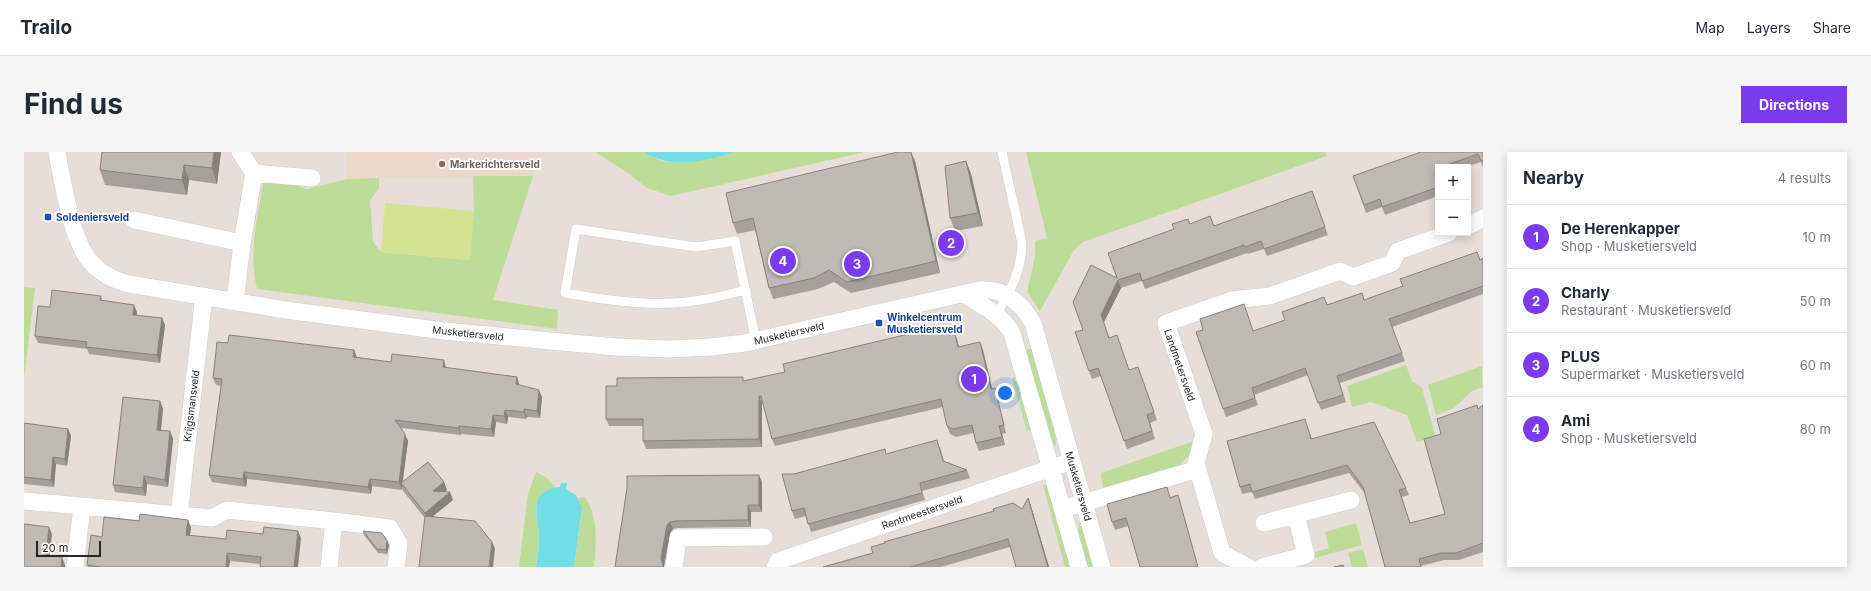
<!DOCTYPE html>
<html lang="en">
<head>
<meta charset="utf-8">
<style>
	body { margin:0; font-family:Inter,sans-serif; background:#f6f6f7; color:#1f2937 }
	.controls { position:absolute; right:12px; top:12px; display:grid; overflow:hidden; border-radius:0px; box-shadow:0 2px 10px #0003 }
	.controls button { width:36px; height:36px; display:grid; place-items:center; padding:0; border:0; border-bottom:1px solid #e0e1e3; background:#fff; color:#1f2937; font:20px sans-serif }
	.scale { position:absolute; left:12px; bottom:10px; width:65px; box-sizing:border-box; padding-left:4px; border:2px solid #262626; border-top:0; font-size:11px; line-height:14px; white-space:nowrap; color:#262626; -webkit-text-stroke:3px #fff; paint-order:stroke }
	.you { position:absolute; left:981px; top:241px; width:14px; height:14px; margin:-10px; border:3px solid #fff; border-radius:50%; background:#1a73e8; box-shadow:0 0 0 6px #1a73e833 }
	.badge { display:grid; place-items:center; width:26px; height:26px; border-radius:50%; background:#7c3aed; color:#fff; font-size:13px; font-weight:700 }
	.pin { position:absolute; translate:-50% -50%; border:2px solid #fff; box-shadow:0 1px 4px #0006 }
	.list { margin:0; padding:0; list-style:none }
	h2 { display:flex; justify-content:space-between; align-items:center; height:52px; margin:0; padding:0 16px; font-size:17px }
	h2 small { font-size:13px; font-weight:400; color:#747a83 }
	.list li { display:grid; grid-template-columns:26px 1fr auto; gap:12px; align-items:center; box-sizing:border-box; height:64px; padding:0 16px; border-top:1px solid #e0e1e3 }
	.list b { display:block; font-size:15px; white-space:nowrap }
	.list p { margin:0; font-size:13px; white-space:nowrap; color:#747a83 }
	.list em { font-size:13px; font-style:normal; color:#747a83 }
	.map { position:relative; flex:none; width:1459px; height:415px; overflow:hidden; border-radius:0px }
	header { display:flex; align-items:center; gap:24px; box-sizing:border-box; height:56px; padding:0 20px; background:#fff; border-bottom:1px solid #e0e1e3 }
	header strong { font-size:19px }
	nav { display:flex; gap:22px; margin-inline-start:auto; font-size:14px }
	.intro { display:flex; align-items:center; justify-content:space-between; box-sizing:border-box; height:96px; padding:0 24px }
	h1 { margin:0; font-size:28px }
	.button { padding:10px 18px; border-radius:0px; background:#7c3aed; color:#fff; font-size:14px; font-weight:700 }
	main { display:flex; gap:24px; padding:0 24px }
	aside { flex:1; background:#fff; border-radius:0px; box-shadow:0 2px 10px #0003 }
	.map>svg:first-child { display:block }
</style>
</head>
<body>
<header>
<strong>Trailo</strong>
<nav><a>Map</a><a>Layers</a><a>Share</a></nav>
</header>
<div class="intro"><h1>Find us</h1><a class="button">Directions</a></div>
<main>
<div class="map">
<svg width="1459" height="415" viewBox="0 0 1459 415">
	<rect width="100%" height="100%" fill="#e8ded8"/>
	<path fill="#ead8c8" d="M323,0H517L509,24L323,27Z"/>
	<path fill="#bddc98" d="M571,0H620L638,9L658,11L712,0H841L647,44L623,36L604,21Z
		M1002,0H1301L1303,4L1059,90L1050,98L1016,159L1004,141V136L1011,105V89L1023,86Z
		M449,24H509L469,148L534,158L533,177L233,137C224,100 234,63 240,26L255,28L283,37L323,27L355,26V36L346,48L349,90L357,100L445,108L450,59Z
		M0,135L11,136L0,226Z
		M1004,197H1008C1013,214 1037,283 1031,294L1026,286L1002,201Z
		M1382,213L1388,229L1398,236L1412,285L1393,290L1383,263L1347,250L1328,255L1323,234Z
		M1458,214L1459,235L1448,239L1430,256L1412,263L1404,233Z
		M992,224L1009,277L1003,279L988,226Z
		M1170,289L1166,302L1156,313L1079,336L1077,321Z
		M512,320L523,326L532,336C503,343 514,364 515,384C515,394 513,405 512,415H495L504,342Z
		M1019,333H1025L1048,415H1041Z
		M561,345C575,366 572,392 570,415H550L558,359L554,346Z
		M1055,370H1057L1071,415H1062L1054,386Z
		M1332,371L1338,393L1291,406V400L1305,396L1301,380Z
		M1339,397L1344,415H1328L1324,401Z"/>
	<path fill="#d2e394" d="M361,51L450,59L446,108L357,100Z"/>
	<path fill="#71dee5" d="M620,0H712C679,8 652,19 620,0Z
		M537,331H543L542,337L552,343L558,356L550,415H512C514,405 515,394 515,384C514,362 503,339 536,335Z"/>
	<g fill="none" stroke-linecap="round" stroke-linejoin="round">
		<g stroke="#c7ced8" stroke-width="10">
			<path id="lane" d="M722,138C698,144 674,150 649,151C613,153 577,147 541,141L552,77L672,95L711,89L732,189
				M973,162C987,137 997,121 998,91L978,0"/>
		</g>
		<g stroke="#c7ced8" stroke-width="18">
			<path id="street" d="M33,0C36,18 40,37 44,55C53,93 63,122 105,132L262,158L420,179L592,195L644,197L687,195L721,191L955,138C980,136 997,150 1009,171L1078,415
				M230,21L288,26
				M110,68L218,91
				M1444,74L1459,66
				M941,143C959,154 977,162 988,181L1055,415
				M211,150L218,91L230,21L216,0
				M0,349L58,354
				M1049,354L1174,317
				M155,363L180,144
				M310,369L366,376L375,391L372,415
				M1240,371L1327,348
				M51,415L58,354L188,366L203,358L310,369L305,415
				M650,415L654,386L740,385
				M751,415L754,409L1048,309
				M1224,415L1198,401L1172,311L1180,282L1142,171L1208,148L1246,144L1316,119L1329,125L1368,111L1374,99L1425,81
				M1238,415L1282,403L1272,363"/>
		</g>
		<use href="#lane" stroke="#fff" stroke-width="9"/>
		<use href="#street" stroke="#fff" stroke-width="17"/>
	</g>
	<path fill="#a5a09b" d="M78,0H197L193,32L165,28L163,43L81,33L76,18Z
		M1459,0V15L1457,10L1442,15H1414V44L1361,63L1358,55L1342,61L1329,24Z
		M891,9L916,121L827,141L810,130L794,137L749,147L745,136L731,78L713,82L709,71Z
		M942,9L947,22L959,74L931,79L926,66Z
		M1288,39L1304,83L1243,104L1240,97L1224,102L1223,101L1121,137L1118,129L1097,136L1080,170L1085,186L1105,218L1114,215L1133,268L1126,271L1131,287L1103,297L1077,224L1068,227L1065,219L1059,178L1093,126L1150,77L1166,72L1190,74Z
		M1459,106V142L1368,175L1381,209L1316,231L1322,250L1297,258L1284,223L1230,243L1234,253L1202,265L1172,180L1179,178L1230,179L1261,168L1303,153L1340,148Z
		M77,144L78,149L113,160V163L138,166L141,173L136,211L65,202L63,197L14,191L11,184L26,155Z
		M918,174L921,182L930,179L935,195L959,198L968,237L973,244L982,281L978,282L981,293L955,299L952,291L949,281L932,285L926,282L923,274L919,255L751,294L748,287L739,252H738V295L622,297L619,289V274H585L582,267L593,234L720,229L761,220Z
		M333,205L367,210L422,216L493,225L495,233L518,245L516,266L503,265L502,267L484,265L483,272L472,270L470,285L437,282V283L377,276L384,289L379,329L420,330L423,338L421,340L429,348L409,364L468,390L471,397L401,366L379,339L378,335V338L348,334L347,342L223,327L222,335L188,330L185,323L197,234L192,233L189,226Z
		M136,249L139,257L137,278L146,279L149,287L144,335L123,332L122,344L91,340L89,333Z
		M1459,253V400L1435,408H1420L1397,414L1325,321L1231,347L1228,340L1218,342L1216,335L1281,267L1288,287L1382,336L1385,343L1378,345L1386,371L1421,362L1417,282L1454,257Z
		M0,271L44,277L47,284L43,314L32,312L30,335L0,332Z
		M916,295L920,309L943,318L946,326L898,339L901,348L787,380L782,364L771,367L768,359L770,322L863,302Z
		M738,330V360H727V375L654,376L649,377L646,381L640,414V415H591L603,336Z
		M1154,343L1156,351L1104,374L1091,378L1088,370L1146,345Z
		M1004,346L1007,354L1025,415H992L986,395L917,415H799L849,401L998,357Z
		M164,368L167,376L166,383L202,387L277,386L236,412L206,409L205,415H64L63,413L78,385L115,369Z
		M339,379L363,389L365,393L363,402L354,401L340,383Z"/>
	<path fill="#86827e" d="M190,0H197L193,32L188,16Z
		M887,0L891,9L916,121L912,109Z
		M942,9L947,22L959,74L954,61Z
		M160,13L165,28L163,43L158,28Z
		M1094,128L1097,136L1080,170L1077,163Z
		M110,153L113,160L112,170L109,163Z
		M138,166L141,173L136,211L133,203Z
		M930,179L933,187L937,203L934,195Z
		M956,190L959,198L970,245L967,237Z
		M330,198L333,205L332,213L329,205Z
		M420,208L422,216V223L419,215Z
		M493,225L495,232V240L492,232Z
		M515,238L518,245L516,266L513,259Z
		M735,244L738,252V295L735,287Z
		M136,249L139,257L136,285L133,278Z
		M500,257L503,265L502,267L500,260Z
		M481,258L484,265L483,272L480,264Z
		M469,263L472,270L470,285L467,277Z
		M435,274L437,282V283L434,276Z
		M975,274L978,282L981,293L978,285Z
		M44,277L47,284L43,314L41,307Z
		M146,279L149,287L144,335L141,328Z
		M381,282L384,289L378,333L377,331L378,335V338L375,330Z
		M29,305L32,312L30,335L27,328Z
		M220,320L223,327L222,335L219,327Z
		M735,323L738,330V360L735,353Z
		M120,324L123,332L122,344L119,336Z
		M346,327L348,334L347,342L344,335Z
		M420,330L423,338L412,347L409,339Z
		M426,340L429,348L403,369L401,361Z
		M1004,346L1007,354L1025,415H1024Z
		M724,353L727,360V375L724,368Z
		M164,368L167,376L165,390L162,383Z
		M646,370L649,377L646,381L640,414V415H639L637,406L643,373Z
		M25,375L28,382L25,411L22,403Z
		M274,379L277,386L274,415H270Z
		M363,389L365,393L363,402L362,398Z
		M468,390L471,397L469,415H465Z
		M203,401L206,409L205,415H202Z
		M38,405L41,413V415H37Z"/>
	<path fill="#c0bab4" stroke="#86827e" d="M78,0H190L188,16L160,13L158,28L76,18Z
		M874,0H887L912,109L823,130L805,118L790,126L745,136L729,66L709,71L702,41Z
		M1397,0H1459V9H1457L1454,2L1417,15H1414V35L1358,55L1356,47L1340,53L1329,24Z
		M942,9L954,61L926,66L921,14Z
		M1288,39L1301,75L1240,97L1237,89L1221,95L1220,93L1118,129L1116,121L1094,128L1077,163L1085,186L1093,183L1105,218L1114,215L1130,260L1123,263L1128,279L1100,289L1074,216L1065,219L1051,180L1059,178L1049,150L1067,113L1093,126L1084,101L1150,77L1148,72L1164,67L1166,72L1186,64L1190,74Z
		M1453,100L1456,108L1459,106V134L1365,167L1378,201L1313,224L1319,243L1294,251L1281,216L1228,236L1231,246L1199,257L1172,180L1179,178L1176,167L1220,152L1229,179L1261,168L1258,160L1300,145L1303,153L1338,141L1340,148L1379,134L1376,127Z
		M28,138L77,144L76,148L110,153L109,163L138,166L133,203L62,195L63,190L11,184L14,154L26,155Z
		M918,174L920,182L930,179L934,195L956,190L967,237L971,236L980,273L975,274L978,285L952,291L948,273L929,277L923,274L917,247L748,287L737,244H735V287L619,289V267H582V234H593V226L719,225V229L761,220L759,212Z
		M205,183L330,198L329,205L367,210L368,202L420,208L419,215L493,225L492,232L515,238L513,259L500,257V260L481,258L480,264L469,263L467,277L435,274L434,276L371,268L381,282L375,330L346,327L344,335L220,320L219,327L185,323L198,227L189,226L193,190L204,191Z
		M99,245L136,249L133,278L146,279L141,328L120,324L119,336L89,333Z
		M1453,253L1454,257L1459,253V391L1432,401H1417L1395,407L1397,415H1361L1339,335L1323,313L1228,340L1226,332L1216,335L1203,289L1281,267L1287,287L1350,270L1382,336L1375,338L1386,371L1421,362L1400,287L1417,282L1413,267Z
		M0,271L44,277L41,307L29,305L27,328L0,325Z
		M913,288L919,309L943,318L896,331L898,341L784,372L780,356L768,359L758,322H770L861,297L862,302Z
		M404,310L420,330L409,339L426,340L401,361L377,331Z
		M735,323V353H724V368L651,369L646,370L643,373L637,406L639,413V415H591L603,336V324Z
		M1143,335L1146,346L1154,343L1174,415H1116L1102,366L1088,370L1083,352Z
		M1004,346L1024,415H992L984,387L886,415H799L849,401L847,395L861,391L860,390L970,359L969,357L989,351L998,357Z
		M116,362L164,368L162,383L202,387L203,378L239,382L240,375L274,379L270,415H236L237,405L203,401L202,415H77L63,413L67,383L78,385L80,365L115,369Z
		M401,364L451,369L468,390L465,415H395Z
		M0,372L25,375L22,403L38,405L37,415H0Z
		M339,379L358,381L363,389L362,398L353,397Z
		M1319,413L1320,415H1310Z"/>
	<circle fill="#8d6e63" stroke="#fff" stroke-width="1.5" cx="418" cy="12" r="4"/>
	<g fill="#1a4fb4" stroke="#fff" stroke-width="1.5">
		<rect x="20" y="61" width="8" height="8" rx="2"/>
		<rect x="851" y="167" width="8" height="8" rx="2"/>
	</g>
	<g text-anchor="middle" stroke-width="4" stroke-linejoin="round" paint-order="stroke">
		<g font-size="10" font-weight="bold" fill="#785e54" stroke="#fff" text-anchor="start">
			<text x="426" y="16">Markerichtersveld</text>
		</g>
		<g font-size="10" font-weight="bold" fill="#164399" stroke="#fff" text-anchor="start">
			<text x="32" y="69">Soldeniersveld</text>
			<text x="863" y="169">Winkelcentrum<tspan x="863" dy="12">Musketiersveld</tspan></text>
		</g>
		<g font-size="10" fill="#262626" stroke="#fff">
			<text transform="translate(444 181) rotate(6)" y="4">Musketiersveld</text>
			<text transform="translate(765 181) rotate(-13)" y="4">Musketiersveld</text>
			<text transform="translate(1156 213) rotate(71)" y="4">Landmetersveld</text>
			<text transform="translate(167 254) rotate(-83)" y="4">Krijgsmansveld</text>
			<text transform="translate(1055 334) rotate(74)" y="4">Musketiersveld</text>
			<text transform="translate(898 360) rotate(-19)" y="4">Rentmeestersveld</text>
		</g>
	</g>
</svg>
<div class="controls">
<button>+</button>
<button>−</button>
</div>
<div class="scale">20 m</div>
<div class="you"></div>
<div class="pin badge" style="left:950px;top:227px">1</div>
<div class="pin badge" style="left:927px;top:91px">2</div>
<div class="pin badge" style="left:833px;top:112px">3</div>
<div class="pin badge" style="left:759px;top:109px">4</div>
</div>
<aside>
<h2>Nearby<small>4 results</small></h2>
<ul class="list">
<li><span class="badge">1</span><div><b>De Herenkapper</b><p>Shop · Musketiersveld</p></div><em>10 m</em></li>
<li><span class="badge">2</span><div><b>Charly</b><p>Restaurant · Musketiersveld</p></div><em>50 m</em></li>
<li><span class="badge">3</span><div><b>PLUS</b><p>Supermarket · Musketiersveld</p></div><em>60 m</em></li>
<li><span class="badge">4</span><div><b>Ami</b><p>Shop · Musketiersveld</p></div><em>80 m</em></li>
</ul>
</aside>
</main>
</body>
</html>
